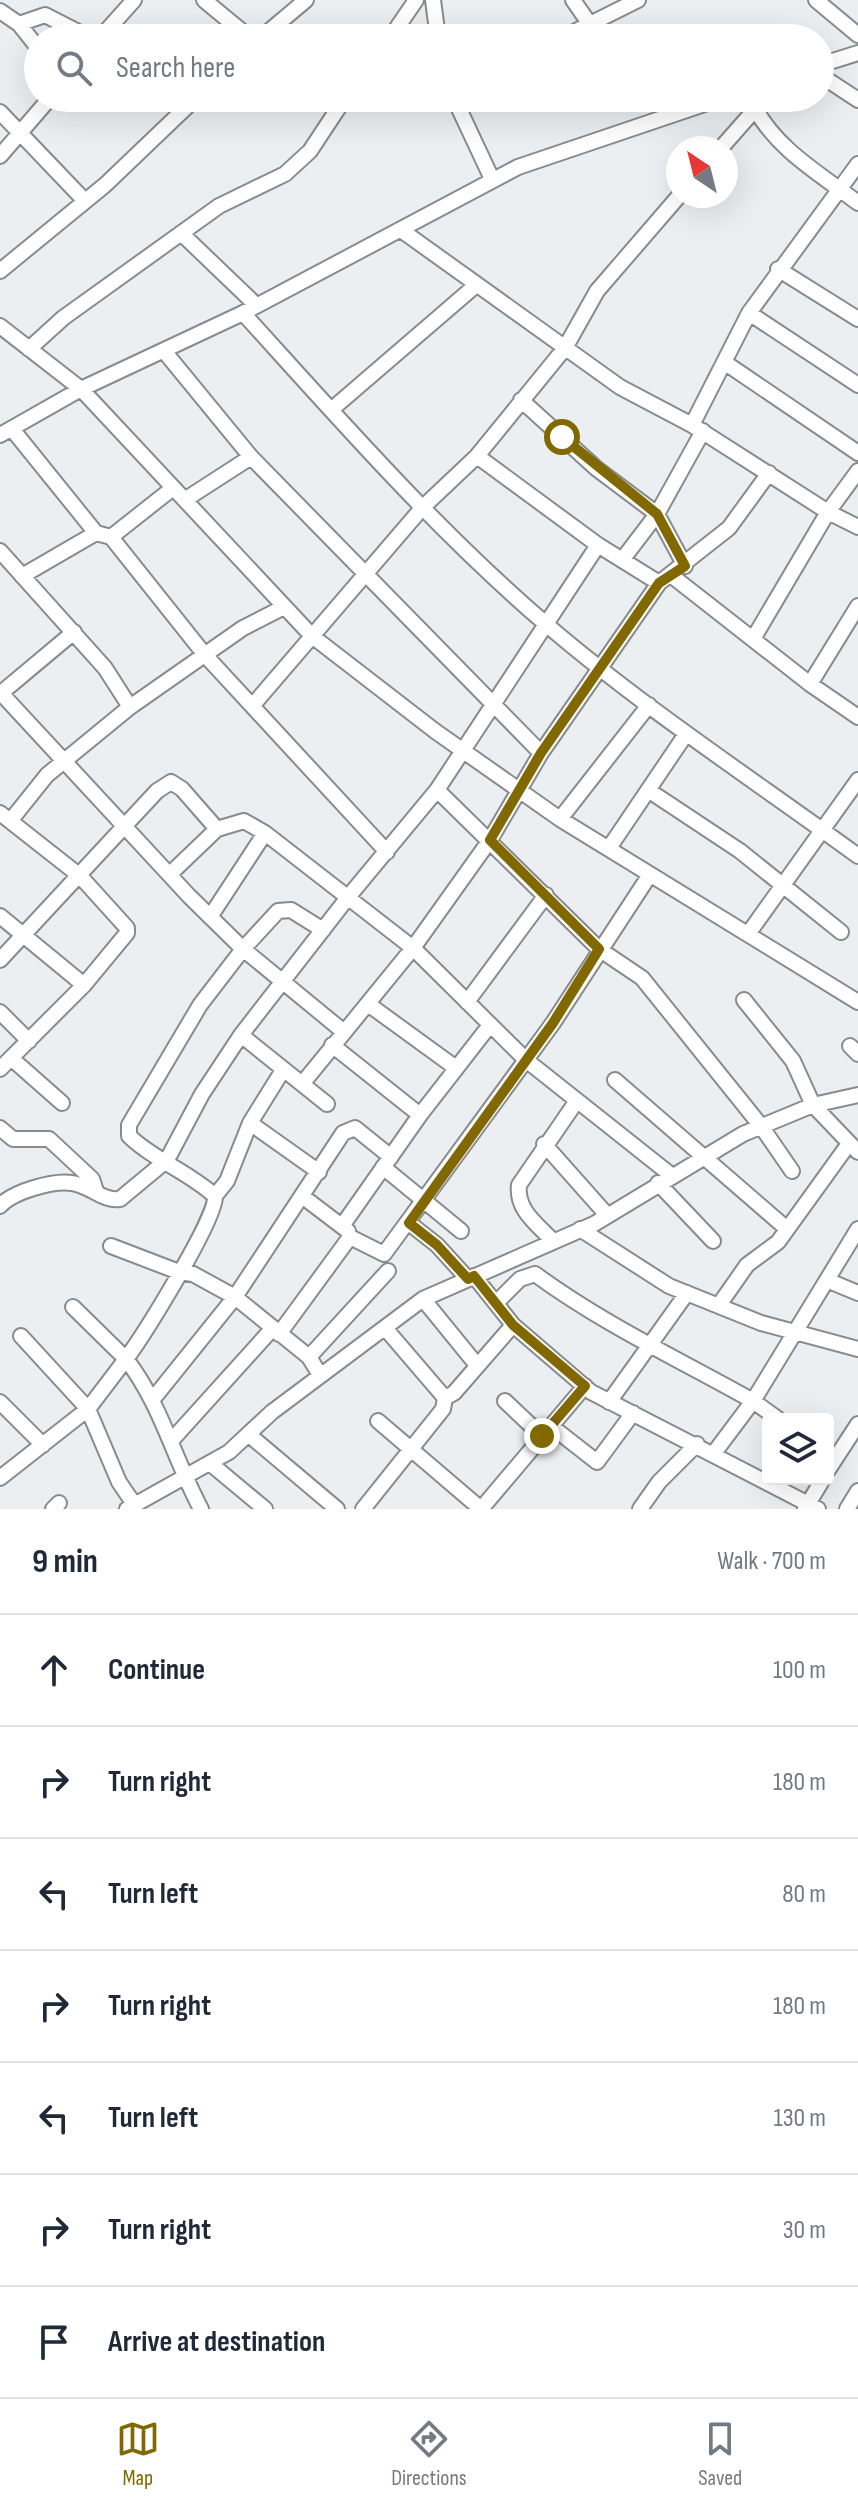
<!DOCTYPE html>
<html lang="en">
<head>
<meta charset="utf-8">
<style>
	body { margin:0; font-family:"Sofia Sans Condensed",sans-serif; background:#f2f2f3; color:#1f2937 }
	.controls { position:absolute; right:24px; bottom:24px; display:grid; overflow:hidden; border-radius:8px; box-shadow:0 8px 32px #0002 }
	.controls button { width:72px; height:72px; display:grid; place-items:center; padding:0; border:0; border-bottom:2px solid #e0e1e3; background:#fff; color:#1f2937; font:40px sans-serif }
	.compass { position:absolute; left:666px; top:136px; width:72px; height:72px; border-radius:50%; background:#fff; box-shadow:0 8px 32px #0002; rotate:325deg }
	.stop { position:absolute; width:24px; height:24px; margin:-18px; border:6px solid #816800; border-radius:50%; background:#fff }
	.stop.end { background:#816800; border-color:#fff; box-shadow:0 2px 8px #0008 }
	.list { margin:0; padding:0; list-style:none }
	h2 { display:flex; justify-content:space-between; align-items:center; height:104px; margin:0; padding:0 32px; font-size:34px }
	h2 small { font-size:26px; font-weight:400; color:#747a83 }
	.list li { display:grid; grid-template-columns:52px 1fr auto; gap:24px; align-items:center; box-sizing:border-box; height:112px; padding:0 32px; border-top:2px solid #e0e1e3 }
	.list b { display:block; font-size:30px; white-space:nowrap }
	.list em { font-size:26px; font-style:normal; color:#747a83 }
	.icon { flex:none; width:44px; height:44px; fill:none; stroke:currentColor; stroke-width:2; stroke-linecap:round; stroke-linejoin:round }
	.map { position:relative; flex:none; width:858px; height:1509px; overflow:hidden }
	.search { position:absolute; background:#fff; box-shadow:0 8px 32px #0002; left:24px; right:24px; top:24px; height:88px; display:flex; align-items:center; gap:20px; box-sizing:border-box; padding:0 28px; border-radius:44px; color:#747a83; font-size:30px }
	.sheet { height:888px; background:#fff }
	nav { display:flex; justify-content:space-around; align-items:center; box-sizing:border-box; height:112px; border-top:2px solid #e0e1e3; background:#fff; font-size:22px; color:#747a83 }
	nav a { display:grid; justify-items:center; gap:4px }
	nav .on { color:#816800 }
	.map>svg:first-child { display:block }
</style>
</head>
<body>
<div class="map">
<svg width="858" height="1509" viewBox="0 0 858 1509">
	<rect width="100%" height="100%" fill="#eceff1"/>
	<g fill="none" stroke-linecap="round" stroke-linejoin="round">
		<g stroke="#888b8d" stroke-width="18">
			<path id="minor" d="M204,0L250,38
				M433,0L438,38
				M573,0L589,23
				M816,0L858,35
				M0,11L19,24L38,48
				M19,24L45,15L90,38
				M100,38L134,0
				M261,38L306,0
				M390,38L416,0
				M562,38L638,0
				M820,65L858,53
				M820,75L858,100
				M454,98L492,179
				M755,108C777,150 822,175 858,203
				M0,112L85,201
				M721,148L765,98
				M0,156L50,98
				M401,230L620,387L692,425L828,512L858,527
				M181,233L256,305
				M778,269L858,319
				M0,271L105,185L196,98
				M243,313C340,420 437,531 547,625C645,709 754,780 858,856
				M749,313L858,385
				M0,326L81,389L312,636L435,731L560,819L858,1002
				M29,349L63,318L219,206L285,174L310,151L345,98
				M164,351L251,457L541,753
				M724,362L858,453
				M521,400L597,469L657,514L685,566
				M331,410L475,286
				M692,425L749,313L858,164
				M12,429L96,533
				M0,435L81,389L243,313L518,167L722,98
				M477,456L598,545L659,583
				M186,499L251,457
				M111,537L205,655L387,852
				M0,551L105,668L130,707
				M622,560L657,514L703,431
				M22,576L96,533L111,537L173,488
				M672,576L810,684L858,717
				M753,639L828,512L858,471
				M810,684L858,606
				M0,692L189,896L243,949L344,1032
				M0,694L74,632
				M253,705L423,507L477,456L565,348L597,291L679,196
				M437,790L599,949L642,978L761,1126L792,1171
				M648,790L740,851L841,932
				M0,813L80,876L127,928V933L84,985L0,1069
				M560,819L649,705
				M11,820L47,775L130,707L243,628L284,607
				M609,848L686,734
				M170,874L217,829L244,821L265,833L413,948L526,1060L671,1175
				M0,916L84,985
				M210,917L265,833
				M748,934L858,780
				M0,960L157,791L171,782L182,789L217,829
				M744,1000L793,1061L813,1105L858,1152
				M467,1002L546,895
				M368,1004L456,1068
				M0,1012L29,1041
				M241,1035L327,1104
				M332,1045L420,1115
				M850,1046L858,1054
				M11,1058L62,1103
				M615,1080L787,1229
				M302,1084L413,948L490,840L541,753L659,583L729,528L769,473
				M250,1123L319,1172
				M0,1128L13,1139H49L92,1179L96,1191
				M544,1144L607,1215
				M383,1167L461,1231
				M658,1183L713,1241
				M215,1196L227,1181L250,1123L283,1070
				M302,1196L348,1231
				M0,1206C12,1192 53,1180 72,1183C89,1185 104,1202 120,1199L167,1160L202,1094L241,1035L349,896L437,790L598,545
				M409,1223L437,1245L468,1279
				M342,1226L420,1115L490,1025
				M580,1229L669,1286L761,1323L858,1349
				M553,1241C537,1224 516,1210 519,1185L576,1102
				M111,1246L179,1272L193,1274L235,1297L309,1357L320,1375
				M474,1276L513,1325L591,1392L818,1509
				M829,1281L858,1293
				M423,1299L476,1364
				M496,1303L520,1279L535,1274C603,1324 680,1360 753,1401L858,1229
				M719,1305L747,1265L778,1242L848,1145
				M385,1328L445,1398L454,1393L513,1325
				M279,1334L350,1237L384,1254L553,1023L649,876
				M21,1336L88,1409L119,1482L134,1504
				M309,1357L388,1271
				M153,1399L235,1297L343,1133L355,1128L391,1157
				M505,1401L542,1436
				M0,1402L43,1445
				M609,1402L687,1293
				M378,1421L481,1509
				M551,1426L597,1462L633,1413
				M248,1434L337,1509
				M171,1441L273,1328
				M714,1453L753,1401L778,1419
				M211,1464L265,1509
				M828,1470L858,1424
				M0,1478L88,1409L126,1359L73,1307
				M53,1509L59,1503
				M127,1509L229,1452L272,1412L423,1299L594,1224L743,1134L813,1105L858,1095
				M201,1509C174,1459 161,1404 126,1359C143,1336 217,1218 215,1196C189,1172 154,1160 129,1136V1125L200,1005L243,949L278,911L291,910L323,930
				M363,1509L443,1409L445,1398
				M481,1509L585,1386
				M640,1509L659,1482L697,1444
				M805,1509L823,1479
				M847,1509L858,1491"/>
		</g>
		<use href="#minor" stroke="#fff" stroke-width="14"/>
	</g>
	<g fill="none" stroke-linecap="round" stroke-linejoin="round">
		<path stroke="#816800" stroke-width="10" d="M542,1436L585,1386L513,1325L474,1276L468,1279L437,1245L409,1223L553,1023L599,949L490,840L541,753L659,583L685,566L657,514L562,437"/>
	</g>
</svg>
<div class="controls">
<button><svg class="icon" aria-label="layers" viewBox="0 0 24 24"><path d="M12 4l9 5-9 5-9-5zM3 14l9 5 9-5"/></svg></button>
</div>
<svg class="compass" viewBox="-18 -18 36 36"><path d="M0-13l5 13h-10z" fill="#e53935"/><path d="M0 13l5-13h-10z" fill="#747a83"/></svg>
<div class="stop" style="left:562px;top:437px"></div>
<div class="stop end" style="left:542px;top:1436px"></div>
<div class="search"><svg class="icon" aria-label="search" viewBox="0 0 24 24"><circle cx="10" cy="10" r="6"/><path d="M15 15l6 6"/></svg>Search here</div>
</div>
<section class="sheet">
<h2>9 min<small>Walk · 700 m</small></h2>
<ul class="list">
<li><svg class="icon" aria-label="ahead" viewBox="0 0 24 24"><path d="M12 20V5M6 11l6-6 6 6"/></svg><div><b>Continue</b></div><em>100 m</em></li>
<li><svg class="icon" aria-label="right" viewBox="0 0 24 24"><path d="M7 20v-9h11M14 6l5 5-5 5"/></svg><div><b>Turn right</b></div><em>180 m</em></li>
<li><svg class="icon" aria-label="left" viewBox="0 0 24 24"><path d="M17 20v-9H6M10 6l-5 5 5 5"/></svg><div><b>Turn left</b></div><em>80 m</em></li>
<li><svg class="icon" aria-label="right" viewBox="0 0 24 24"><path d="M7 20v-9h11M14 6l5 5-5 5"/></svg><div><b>Turn right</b></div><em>180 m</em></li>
<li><svg class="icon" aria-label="left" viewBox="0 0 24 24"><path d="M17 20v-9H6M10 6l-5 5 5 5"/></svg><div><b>Turn left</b></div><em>130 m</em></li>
<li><svg class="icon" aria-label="right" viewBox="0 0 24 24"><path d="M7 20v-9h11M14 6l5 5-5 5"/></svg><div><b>Turn right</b></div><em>30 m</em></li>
<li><svg class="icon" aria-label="arrive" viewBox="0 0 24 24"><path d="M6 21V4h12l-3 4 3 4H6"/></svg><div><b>Arrive at destination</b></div></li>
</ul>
</section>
<nav>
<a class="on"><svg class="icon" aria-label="map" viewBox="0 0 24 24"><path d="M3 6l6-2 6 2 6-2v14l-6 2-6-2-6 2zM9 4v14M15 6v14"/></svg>Map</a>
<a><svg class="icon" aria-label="directions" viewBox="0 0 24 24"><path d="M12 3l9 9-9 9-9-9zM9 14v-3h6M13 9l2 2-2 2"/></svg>Directions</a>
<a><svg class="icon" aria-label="saved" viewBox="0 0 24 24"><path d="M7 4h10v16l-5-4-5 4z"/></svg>Saved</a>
</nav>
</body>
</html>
